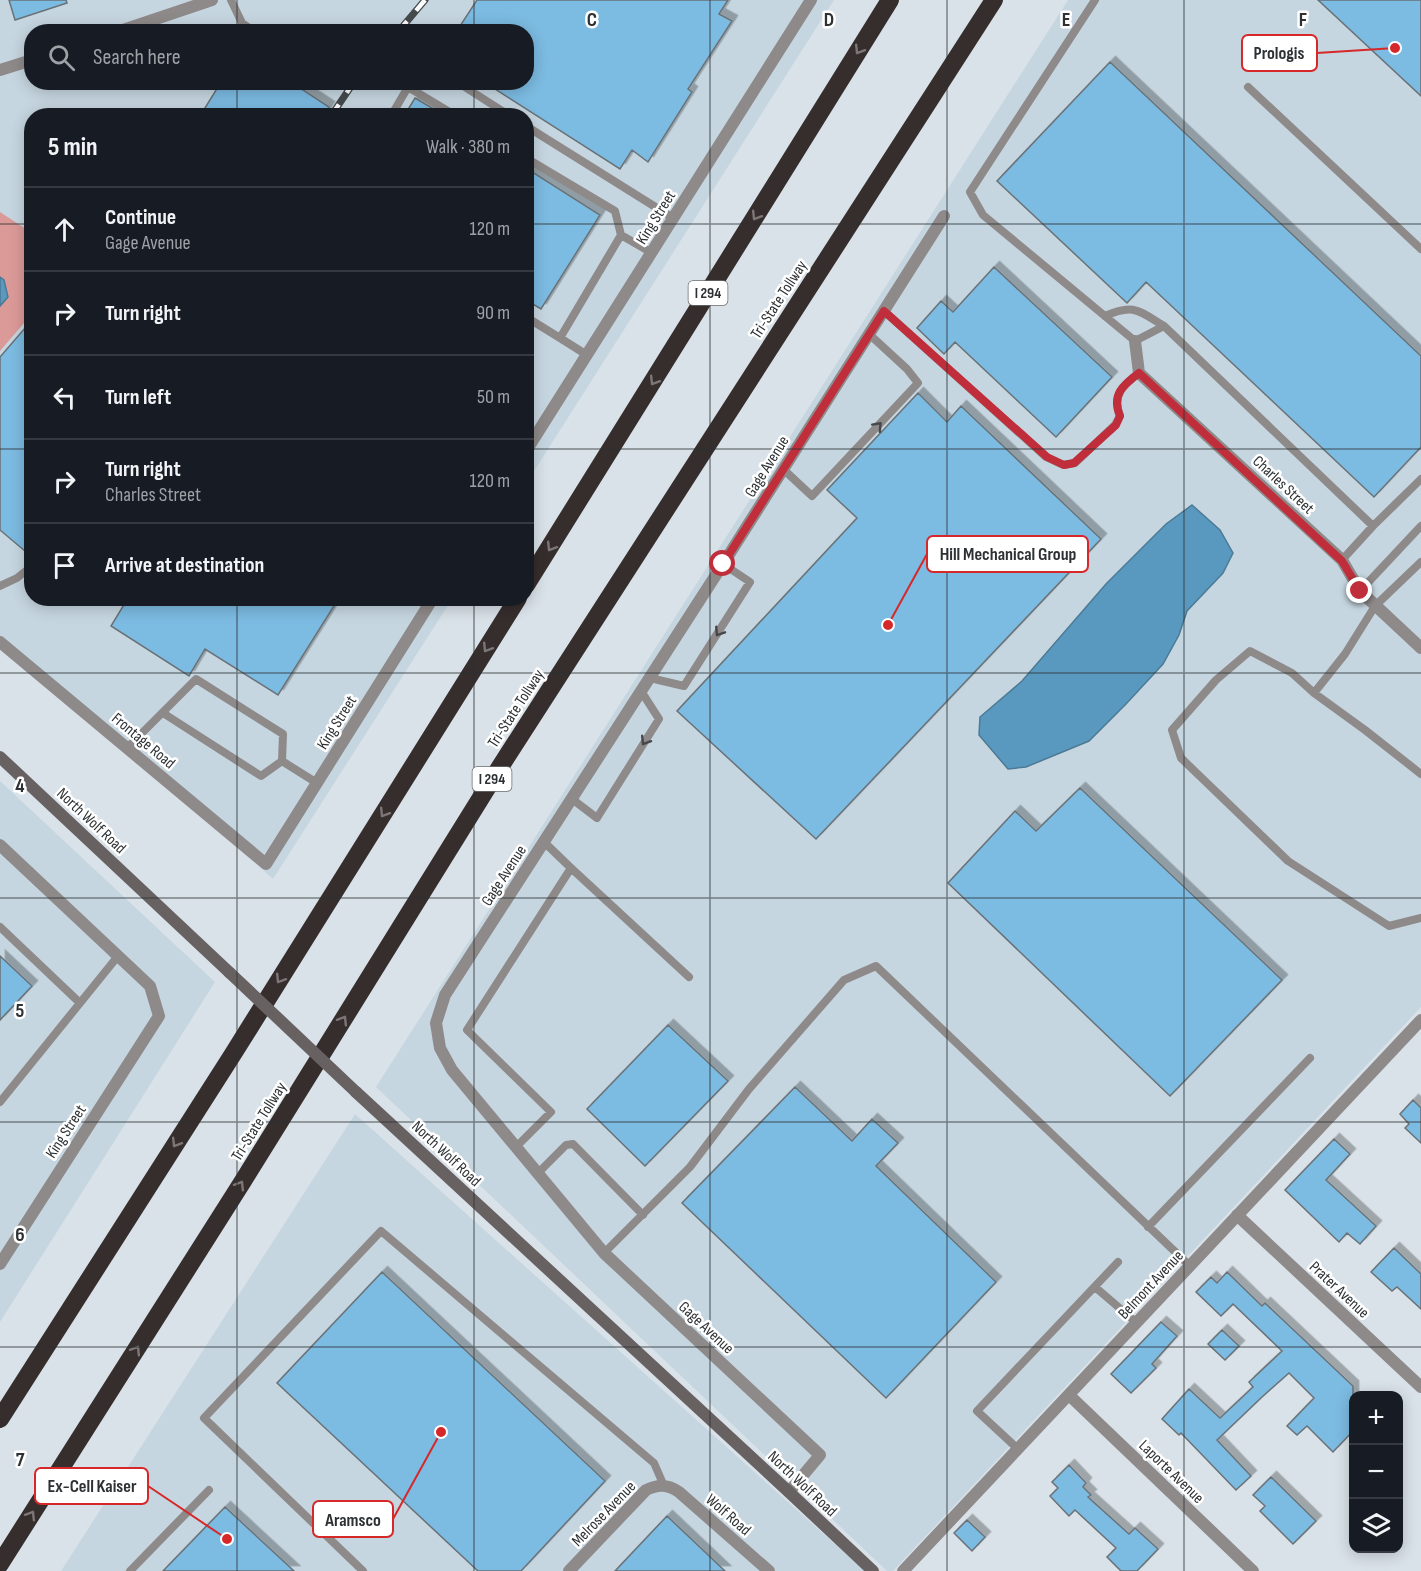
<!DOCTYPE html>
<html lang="en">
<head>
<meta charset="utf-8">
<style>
	body { margin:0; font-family:"Sofia Sans Condensed",sans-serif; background:#242831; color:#f1f3f6 }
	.controls { position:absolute; right:18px; bottom:18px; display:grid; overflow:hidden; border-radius:12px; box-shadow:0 3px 15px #0003 }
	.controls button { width:54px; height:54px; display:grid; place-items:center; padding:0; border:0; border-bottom:2px solid #363941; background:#171b24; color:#f1f3f6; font:30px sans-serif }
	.stop { position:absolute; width:18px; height:18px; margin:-14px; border:4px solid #bf2e3a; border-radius:50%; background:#fff }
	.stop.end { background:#bf2e3a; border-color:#fff; box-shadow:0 2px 6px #0008 }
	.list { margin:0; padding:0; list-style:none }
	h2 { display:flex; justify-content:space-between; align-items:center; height:78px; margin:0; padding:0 24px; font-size:26px }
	h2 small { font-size:20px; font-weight:400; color:#9ea1a6 }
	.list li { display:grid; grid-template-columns:39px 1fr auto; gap:18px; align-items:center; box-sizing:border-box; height:84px; padding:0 24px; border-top:2px solid #363941 }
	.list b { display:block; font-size:22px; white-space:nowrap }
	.list p { margin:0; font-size:20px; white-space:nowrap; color:#9ea1a6 }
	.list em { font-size:20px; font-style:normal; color:#9ea1a6 }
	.icon { flex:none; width:33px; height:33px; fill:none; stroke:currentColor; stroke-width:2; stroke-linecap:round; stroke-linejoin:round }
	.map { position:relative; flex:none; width:1421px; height:1571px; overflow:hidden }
	.search { position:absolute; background:#171b24; box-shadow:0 3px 15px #0003; left:24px; top:24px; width:510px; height:66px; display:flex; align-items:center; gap:15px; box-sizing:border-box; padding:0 21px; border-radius:24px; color:#9ea1a6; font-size:22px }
	.panel { position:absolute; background:#171b24; box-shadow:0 3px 15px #0003; left:24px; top:108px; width:510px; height:498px; border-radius:24px }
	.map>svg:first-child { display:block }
</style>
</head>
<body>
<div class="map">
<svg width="1421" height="1571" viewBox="0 0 1421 1571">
	<defs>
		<filter id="shadow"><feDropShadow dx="5.5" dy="-5.5" stdDeviation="0" flood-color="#0004"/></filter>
	</defs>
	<rect width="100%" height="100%" fill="#d9e2e8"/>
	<path fill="#c6d6e0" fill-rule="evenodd" d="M0,0H834L527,482L526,116H32V598L452,599L273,879L0,636ZM32,32H526V82H32Z
		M1068,0H1421V1007L893,1571H887L376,1087Z
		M0,781L215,982L0,1322Z
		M355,1114L865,1571H61Z"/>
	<path fill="#db9a98" d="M0,212L32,233L31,315L0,351Z"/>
	<path fill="#5a99bf" stroke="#4c7a95" stroke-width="1.5" d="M0,277L4,280L8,297L0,306Z
		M1192,505L1220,530L1233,553L1223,573L1187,611L1179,635L1163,664L1126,704L1089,741L1026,767L1008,769L979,735L980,717L1022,681L1106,584L1166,524Z"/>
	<path fill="#7bbbe2" stroke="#6a7277" stroke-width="1.5" filter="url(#shadow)" d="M9,0H66L67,3L15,20Z
		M477,0H728L719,14L732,21L688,89L692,92L648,162L632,150L620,169L484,82H526V32H469L460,26Z
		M1318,0H1421V96Z
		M1110,62L1421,356V447L1374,497L1146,282L1127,303L997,181Z
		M221,82H291L329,107L323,116H200Z
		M415,98L437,111L443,116H404Z
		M526,168L600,215L541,309L526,300Z
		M994,267L1112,377L1056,437L955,342L944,354L917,328L941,301L953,312Z
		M32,320V557L0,530V357Z
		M918,393L947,422L961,406L1101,539L816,839L677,711L857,518L827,490Z
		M128,598H339L278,695L205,649L189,676L111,626Z
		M1080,788L1282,980L1170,1096L948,883L1015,811L1036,831Z
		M0,956L32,986L0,1020Z
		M668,1025L728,1081L645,1166L587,1109Z
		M795,1087L852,1141L872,1119L898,1143L876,1166L996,1282L886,1398L682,1203Z
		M1413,1100L1421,1108V1143L1405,1128L1409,1124L1400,1114Z
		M1334,1139L1350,1154L1326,1180L1376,1226L1360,1244L1347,1233L1339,1242L1285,1190Z
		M1394,1248L1421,1274V1309L1397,1287L1392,1291L1371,1272Z
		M382,1272L605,1481L521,1571H478L277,1383Z
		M1227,1272L1262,1306L1265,1303L1353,1386V1431L1333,1452L1307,1426L1297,1435L1287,1426L1314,1398L1289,1373L1262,1397L1217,1440L1251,1476L1236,1490L1181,1433L1179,1435L1162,1419L1189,1389L1220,1418L1253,1387L1249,1382L1282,1351L1233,1304L1221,1316L1196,1292L1211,1277L1217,1283Z
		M1161,1322L1177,1336L1152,1364L1156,1368L1131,1393L1111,1374Z
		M1222,1330L1239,1346L1225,1360L1208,1344Z
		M1069,1465L1086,1483L1083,1487L1091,1495L1088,1497L1129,1534L1135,1528L1158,1549L1137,1571H1121L1107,1557L1116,1548L1075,1510L1069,1516L1050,1496L1058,1488L1052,1482Z
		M1271,1477L1316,1521L1293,1544L1260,1511L1265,1506L1253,1495Z
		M225,1507L294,1571H163Z
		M667,1516L725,1571H615Z
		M967,1520L985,1537L972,1551L954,1533Z"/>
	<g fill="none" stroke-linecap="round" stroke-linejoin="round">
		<path stroke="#8f8a8a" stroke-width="8" d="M231,0L242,23L255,32
			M1095,0L970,192L983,215L1135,341L1164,326L1373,526
			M457,82L510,116
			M1248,87L1421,249
			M391,116L408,87L456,116
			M526,126L673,218
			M526,158L615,211L621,235
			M884,311L1046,457L1063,465L1075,463L1115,425L1120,416C1112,395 1123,385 1139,373
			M1105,316C1134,303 1139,311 1164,326
			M526,317L560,338
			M587,355L560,338L621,235L652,253
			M783,469L812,496L918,383L907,369L869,334
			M1342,560L1373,526L1421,479
			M0,586L17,578L32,566
			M1360,591L1421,526
			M650,678L684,686L750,582L723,564
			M1314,693L1345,654L1375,606L1421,562
			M163,713L261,776L282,761
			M127,748L196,679L283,734L282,761
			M282,761L317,783
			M1421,774L1365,730L1314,693L1292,673L1250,651L1216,680L1172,730L1181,758L1288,861L1389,926L1421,918
			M572,799L597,818L659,719L641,691
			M571,868L689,977
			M0,927L80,1003
			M0,1102L118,956
			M516,1147L551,1112L467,1030L571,868L544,842
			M538,1173L566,1145L573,1144L643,1215
			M1148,1227L1310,1058
			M604,1253L690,1167L749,1089L844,980L876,966L1190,1266
			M1095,1287L1137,1323
			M1018,1449L977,1411L1118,1262
			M130,1571L209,1490
			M363,1571L204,1418L381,1231L654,1463L664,1486"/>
		<path stroke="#8f8a8a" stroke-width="12" d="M117,32L212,0
			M0,70L32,60
			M1135,341L1139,373L1342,560L1360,591L1421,648
			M526,451L811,0
			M0,642L266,864L433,598
			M0,845L150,986L159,1016L0,1264
			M1237,1215L1421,1387
			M1069,1395L1253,1571
			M789,1492L820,1455L604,1253L452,1070L440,1048L436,1023L445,995L723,564L944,216
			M569,1571L646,1490C658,1484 668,1484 679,1492L769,1571
			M903,1571L1421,1020"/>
		<path stroke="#686161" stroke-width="12" d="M0,757L230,973
			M356,1092L789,1492L873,1571"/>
		<path stroke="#362d2d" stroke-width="18" d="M526,585L890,0
			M0,1419L233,1054L518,598
			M0,1564L243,1181L500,767L994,0"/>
		<g stroke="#454a4d" stroke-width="7">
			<path id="rail" d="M398,32L425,0
				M331,116L354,82"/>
		</g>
		<use href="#rail" stroke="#fff" stroke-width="4.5" stroke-dasharray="14" stroke-linecap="butt"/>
		<path stroke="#686161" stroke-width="12" d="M230,973L356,1092"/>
	</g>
	<defs><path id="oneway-chevron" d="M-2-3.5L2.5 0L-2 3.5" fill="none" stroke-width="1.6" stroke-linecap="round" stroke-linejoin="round" transform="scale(1.5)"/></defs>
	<g stroke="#7c7676">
		<use href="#oneway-chevron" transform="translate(859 50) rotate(122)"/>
		<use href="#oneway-chevron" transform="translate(756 216) rotate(122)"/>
		<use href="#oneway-chevron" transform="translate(654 381) rotate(122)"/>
		<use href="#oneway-chevron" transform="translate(551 547) rotate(122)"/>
		<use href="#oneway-chevron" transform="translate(487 648) rotate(122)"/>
		<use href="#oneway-chevron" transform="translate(384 813) rotate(122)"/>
		<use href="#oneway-chevron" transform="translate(280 979) rotate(122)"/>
		<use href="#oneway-chevron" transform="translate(343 1020) rotate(-58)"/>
		<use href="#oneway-chevron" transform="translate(176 1143) rotate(122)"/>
		<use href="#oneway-chevron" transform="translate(240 1185) rotate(-58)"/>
		<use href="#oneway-chevron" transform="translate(136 1350) rotate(-58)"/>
		<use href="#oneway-chevron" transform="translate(31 1515) rotate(-58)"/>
	</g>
	<g stroke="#464749">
		<use href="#oneway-chevron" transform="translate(878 426) rotate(-47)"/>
		<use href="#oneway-chevron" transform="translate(719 632) rotate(123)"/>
		<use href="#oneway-chevron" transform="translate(645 741) rotate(122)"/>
	</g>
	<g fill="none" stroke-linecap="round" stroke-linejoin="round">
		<path stroke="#bf2e3a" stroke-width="8" d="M723,564L884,311L1047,457L1064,465L1074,463L1116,425L1120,416C1111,395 1123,385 1139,373L1342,561L1360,591"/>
	</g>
	<path fill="none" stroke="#2d3133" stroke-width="1.5" stroke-opacity="0.55" d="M237,0V32M474,0V32M710,0V1571M947,0V1571M1184,0V1571M237,82V116M474,82V116M0,224H32M526,224H1421M0,449H32M526,449H1421M237,598V1571M474,598V1571M0,673H1421M0,898H1421M0,1122H1421M0,1347H1421"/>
	<g text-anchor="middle" stroke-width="5" stroke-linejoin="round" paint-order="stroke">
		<g fill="#fff" stroke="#6c6f70" stroke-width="1.5">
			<rect x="688.5" y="281" width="39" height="24" rx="4.5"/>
			<rect x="472.5" y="767" width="39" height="24" rx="4.5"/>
		</g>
		<g font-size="15" font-weight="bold" fill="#2d3133">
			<text x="708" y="298">I 294</text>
			<text x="492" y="784">I 294</text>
		</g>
		<g font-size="16" fill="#2d3133" stroke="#fff">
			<text transform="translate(655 217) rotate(-58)" y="6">King Street</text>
			<text transform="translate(778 299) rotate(-57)" y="6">Tri-State Tollway</text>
			<text transform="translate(766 466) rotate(-58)" y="6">Gage Avenue</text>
			<text transform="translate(1284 484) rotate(43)" y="6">Charles Street</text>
			<text transform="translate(515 708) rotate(-57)" y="6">Tri-State Tollway</text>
			<text transform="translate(336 722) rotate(-58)" y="6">King Street</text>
			<text transform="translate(144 740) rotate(40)" y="6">Frontage Road</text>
			<text transform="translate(92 820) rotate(43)" y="6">North Wolf Road</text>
			<text transform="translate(503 875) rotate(-57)" y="6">Gage Avenue</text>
			<text transform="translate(258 1121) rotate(-58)" y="6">Tri-State Tollway</text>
			<text transform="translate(65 1131) rotate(-57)" y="6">King Street</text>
			<text transform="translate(447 1153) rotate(43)" y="6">North Wolf Road</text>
			<text transform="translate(1150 1284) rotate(-47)" y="6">Belmont Avenue</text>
			<text transform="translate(1340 1289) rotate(43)" y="6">Prater Avenue</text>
			<text transform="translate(707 1327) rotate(43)" y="6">Gage Avenue</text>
			<text transform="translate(1172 1471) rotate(44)" y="6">Laporte Avenue</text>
			<text transform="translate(803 1483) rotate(43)" y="6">North Wolf Road</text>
			<text transform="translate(603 1513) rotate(-46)" y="6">Melrose Avenue</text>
			<text transform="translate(729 1514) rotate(41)" y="6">Wolf Road</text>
		</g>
	</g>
	<g font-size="20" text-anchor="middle" font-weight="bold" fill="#2d3133" stroke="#fff" stroke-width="5" stroke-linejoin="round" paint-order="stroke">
		<text x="592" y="26">C</text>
		<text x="829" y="26">D</text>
		<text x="1066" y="26">E</text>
		<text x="1303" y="26">F</text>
		<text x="20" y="792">4</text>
		<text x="20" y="1017">5</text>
		<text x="20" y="1241">6</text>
		<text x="20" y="1466">7</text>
	</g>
	<path fill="none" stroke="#d62828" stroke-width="2" d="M1395 48L1317 53M888 625L927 554M227 1539L148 1486M441 1432L393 1519"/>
	<g fill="#d62828" stroke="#fff" stroke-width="2">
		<circle cx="1395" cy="48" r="6"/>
		<circle cx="888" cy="625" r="6"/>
		<circle cx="227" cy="1539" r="6"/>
		<circle cx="441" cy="1432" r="6"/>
	</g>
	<g fill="#fff" stroke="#d62828" stroke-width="2">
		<rect x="1242" y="35" width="75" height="36" rx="6"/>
		<rect x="927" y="536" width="161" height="36" rx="6"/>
		<rect x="35" y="1468" width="113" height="36" rx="6"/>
		<rect x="313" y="1501" width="80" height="36" rx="6"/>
	</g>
	<g font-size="18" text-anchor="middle" font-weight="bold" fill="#2d3133">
		<text x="1279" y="59">Prologis</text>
		<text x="1008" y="560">Hill Mechanical Group</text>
		<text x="92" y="1492">Ex-Cell Kaiser</text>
		<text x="353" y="1526">Aramsco</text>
	</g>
</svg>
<div class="controls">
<button>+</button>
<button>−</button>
<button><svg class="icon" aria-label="layers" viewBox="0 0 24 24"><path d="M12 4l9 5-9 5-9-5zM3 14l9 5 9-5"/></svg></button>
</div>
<div class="stop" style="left:723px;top:564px"></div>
<div class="stop end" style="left:1360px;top:591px"></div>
<div class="search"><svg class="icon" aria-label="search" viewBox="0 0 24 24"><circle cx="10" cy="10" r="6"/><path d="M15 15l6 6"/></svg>Search here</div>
<section class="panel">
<h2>5 min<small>Walk · 380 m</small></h2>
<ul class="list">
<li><svg class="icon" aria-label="ahead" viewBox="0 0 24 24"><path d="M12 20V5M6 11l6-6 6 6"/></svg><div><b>Continue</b><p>Gage Avenue</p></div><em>120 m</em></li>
<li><svg class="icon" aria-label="right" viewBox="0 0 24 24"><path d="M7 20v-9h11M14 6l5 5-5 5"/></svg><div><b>Turn right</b></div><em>90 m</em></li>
<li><svg class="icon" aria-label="left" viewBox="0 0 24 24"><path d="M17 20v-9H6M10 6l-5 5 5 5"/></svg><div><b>Turn left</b></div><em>50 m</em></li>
<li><svg class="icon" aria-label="right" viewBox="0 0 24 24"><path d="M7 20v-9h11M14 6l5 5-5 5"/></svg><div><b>Turn right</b><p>Charles Street</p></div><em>120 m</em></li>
<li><svg class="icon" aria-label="arrive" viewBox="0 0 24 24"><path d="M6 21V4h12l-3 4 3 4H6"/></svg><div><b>Arrive at destination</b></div></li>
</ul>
</section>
</div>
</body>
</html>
